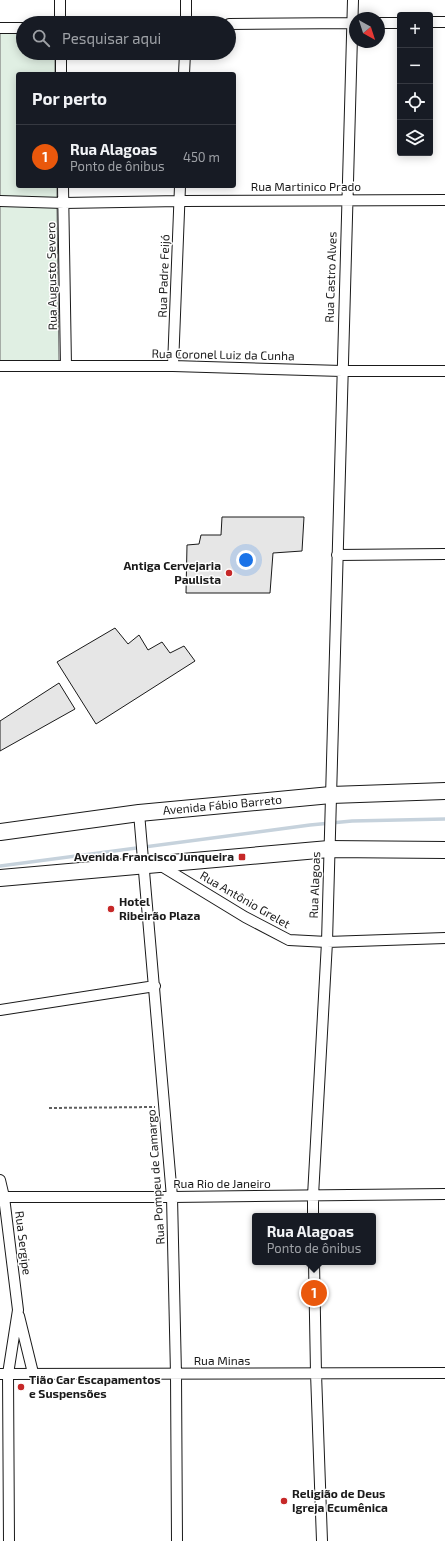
<!DOCTYPE html>
<html lang="pt">
<head>
<meta charset="utf-8">
<style>
	body { margin:0; font-family:"Exo 2",sans-serif; background:#20242c; color:#f1f3f6 }
	.controls { position:absolute; right:12px; top:12px; display:grid; overflow:hidden; border-radius:4px; box-shadow:0 2px 10px #0003 }
	.controls button { width:36px; height:36px; display:grid; place-items:center; padding:0; border:0; border-bottom:1px solid #363941; background:#171b24; color:#f1f3f6; font:20px sans-serif }
	.compass { position:absolute; left:349px; top:12px; width:36px; height:36px; border-radius:50%; background:#171b24; box-shadow:0 2px 10px #0003; rotate:141deg }
	.you { position:absolute; left:246px; top:560px; width:14px; height:14px; margin:-10px; border:3px solid #fff; border-radius:50%; background:#1a73e8; box-shadow:0 0 0 6px #1a73e833 }
	.badge { display:grid; place-items:center; width:26px; height:26px; border-radius:50%; background:#ea580c; color:#fff; font-size:13px; font-weight:700 }
	.pin { position:absolute; translate:-50% -50%; border:2px solid #fff; box-shadow:0 1px 4px #0006 }
	.popup { position:absolute; left:252px; top:1213px; width:124px; height:52px; box-sizing:border-box; display:grid; place-content:center; border-radius:4px; background:#171b24; filter:drop-shadow(0 1px 3px #0005); font-size:13px; white-space:nowrap; color:#9ea1a6 }
	.popup b { font-size:15px; color:#f1f3f6 }
	.popup::after { content:''; position:absolute; left:50%; top:100%; margin-left:-8px; border:8px solid transparent; border-top-color:#171b24 }
	.list { margin:0; padding:0; list-style:none }
	h2 { display:flex; justify-content:space-between; align-items:center; height:52px; margin:0; padding:0 16px; font-size:17px }
	h2 small { font-size:13px; font-weight:400; color:#9ea1a6 }
	.list li { display:grid; grid-template-columns:26px 1fr auto; gap:12px; align-items:center; box-sizing:border-box; height:64px; padding:0 16px; border-top:1px solid #363941 }
	.list b { display:block; font-size:15px; white-space:nowrap }
	.list p { margin:0; font-size:13px; white-space:nowrap; color:#9ea1a6 }
	.list em { font-size:13px; font-style:normal; color:#9ea1a6 }
	.icon { flex:none; width:22px; height:22px; fill:none; stroke:currentColor; stroke-width:2; stroke-linecap:round; stroke-linejoin:round }
	.map { position:relative; flex:none; width:445px; height:1541px; overflow:hidden }
	.search { position:absolute; background:#171b24; box-shadow:0 2px 10px #0003; left:16px; top:16px; width:220px; height:44px; display:flex; align-items:center; gap:10px; box-sizing:border-box; padding:0 14px; border-radius:22px; color:#9ea1a6; font-size:15px }
	.panel { position:absolute; background:#171b24; box-shadow:0 2px 10px #0003; left:16px; top:72px; width:220px; height:116px; border-radius:4px }
	.map>svg:first-child { display:block }
</style>
</head>
<body>
<div class="map">
<svg width="445" height="1541" viewBox="0 0 445 1541">
	<rect width="100%" height="100%" fill="#fff"/>
	<path fill="#e0efe3" stroke="#6a6a6a" d="M0,32H23V53H55V74H18V186H57V198L0,197Z
		M0,206L57,207L59,361H0Z"/>
	<g fill="none" stroke-linecap="round" stroke-linejoin="round">
		<path stroke="#c6d2dc" stroke-width="3.5" d="M0,866L310,825L352,821L445,819"/>
	</g>
	<path fill="#e6e6e6" stroke="#1a1a1a" d="M222,517H304L302,551L273,553L270,593H186L187,545L199,544L201,535H221Z
		M115,628L128,644L139,635L148,650L162,642L170,653L184,646L195,661L96,724L57,662Z
		M59,683L75,709L0,751V721Z"/>
	<g fill="none" stroke-linecap="round" stroke-linejoin="round">
		<g stroke="#1a1a1a" stroke-width="12">
			<path id="minor" d="M60,0V23
				M430,22H445
				M186,23V0
				M379,23H400
				M229,24L355,23
				M0,28H23
				M61,53V74
				M184,74L185,53
				M63,186L66,366
				M0,201L64,203L180,201L445,200
				M0,366H173L342,371H445
				M173,366L180,186
				M337,555L445,554
				M139,813L172,1197L176,1374L177,1541
				M158,864L245,917L289,940L327,942L445,938
				M0,1010L155,986
				M0,1180L4,1197L18,1310L8,1374L9,1541
				M0,1197H172L445,1194
				M313,1216V1196L327,942L353,0
				M314,1262L316,1373L322,1541
				M19,1316L33,1373
				M0,1374L445,1373"/>
		</g>
		<g stroke="#1a1a1a" stroke-width="18">
			<g id="primary">
				<path id="s1" d="M0,832L139,813L331,795L445,791"/>
				<path d="M0,878L329,849L445,850"/>
			</g>
		</g>
		<path stroke="#5f5f5f" stroke-width="2" stroke-dasharray="3 2" stroke-linecap="butt" d="M49,1108L155,1107"/>
		<use href="#minor" stroke="#fff" stroke-width="10"/>
		<use href="#primary" stroke="#fff" stroke-width="16"/>
	</g>
	<g fill="#c62828" stroke="#fff" stroke-width="1.5">
		<circle cx="229" cy="573" r="4"/>
		<rect x="238" y="853" width="8" height="8" rx="2"/>
		<circle cx="111" cy="909" r="4"/>
		<circle cx="21" cy="1387" r="4"/>
		<circle cx="284" cy="1501" r="4"/>
	</g>
	<g text-anchor="middle" stroke-width="3" stroke-linejoin="round" paint-order="stroke">
		<g font-size="12" fill="#1a1a1a" stroke="#fff">
			<text x="306" y="191">Rua Martinico Prado</text>
			<text transform="translate(52 276) rotate(-91)" y="4">Rua Augusto Severo</text>
			<text transform="translate(164 276) rotate(-88)" y="4">Rua Padre Feijó</text>
			<text transform="translate(331 277) rotate(-88)" y="4">Rua Castro Alves</text>
			<text transform="translate(223 355) rotate(1)" y="4">Rua Coronel Luiz da Cunha</text>
			<text dy="4" stroke="none"><textPath href="#s1" startOffset="224">Avenida Fábio Barreto</textPath></text>
			<text transform="translate(315 885) rotate(-88)" y="4">Rua Alagoas</text>
			<text transform="translate(245 900) rotate(30)" y="4">Rua Antônio Grelet</text>
			<text transform="translate(156 1177) rotate(-94)" y="4">Rua Pompeu de Camargo</text>
			<text x="222" y="1188">Rua Rio de Janeiro</text>
			<text transform="translate(23 1243) rotate(83)" y="4">Rua Sergipe</text>
			<text x="222" y="1365">Rua Minas</text>
		</g>
		<g font-size="12" font-weight="bold" fill="#1a1a1a" stroke="#fff" text-anchor="start">
			<text x="221" y="570" text-anchor="end">Antiga Cervejaria<tspan x="221" dy="14">Paulista</tspan></text>
			<text x="234" y="861" text-anchor="end">Avenida Francisco Junqueira</text>
			<text x="119" y="906">Hotel<tspan x="119" dy="14">Ribeirão Plaza</tspan></text>
			<text x="29" y="1384">Tião Car Escapamentos<tspan x="29" dy="14">e Suspensões</tspan></text>
			<text x="292" y="1498">Religião de Deus<tspan x="292" dy="14">Igreja Ecumênica</tspan></text>
		</g>
	</g>
</svg>
<div class="controls">
<button>+</button>
<button>−</button>
<button><svg class="icon" aria-label="locate" viewBox="0 0 24 24"><circle cx="12" cy="12" r="6"/><path d="M12 2v4M12 18v4M2 12h4M18 12h4"/></svg></button>
<button><svg class="icon" aria-label="layers" viewBox="0 0 24 24"><path d="M12 4l9 5-9 5-9-5zM3 14l9 5 9-5"/></svg></button>
</div>
<svg class="compass" viewBox="-18 -18 36 36"><path d="M0-13l5 13h-10z" fill="#e53935"/><path d="M0 13l5-13h-10z" fill="#9ea1a6"/></svg>
<div class="you"></div>
<div class="pin badge" style="left:314px;top:1293px">1</div>
<div class="popup"><b>Rua Alagoas</b>Ponto de ônibus</div>
<div class="search"><svg class="icon" aria-label="search" viewBox="0 0 24 24"><circle cx="10" cy="10" r="6"/><path d="M15 15l6 6"/></svg>Pesquisar aqui</div>
<section class="panel">
<h2>Por perto<small></small></h2>
<ul class="list">
<li><span class="badge">1</span><div><b>Rua Alagoas</b><p>Ponto de ônibus</p></div><em>450 m</em></li>
</ul>
</section>
</div>
</body>
</html>
